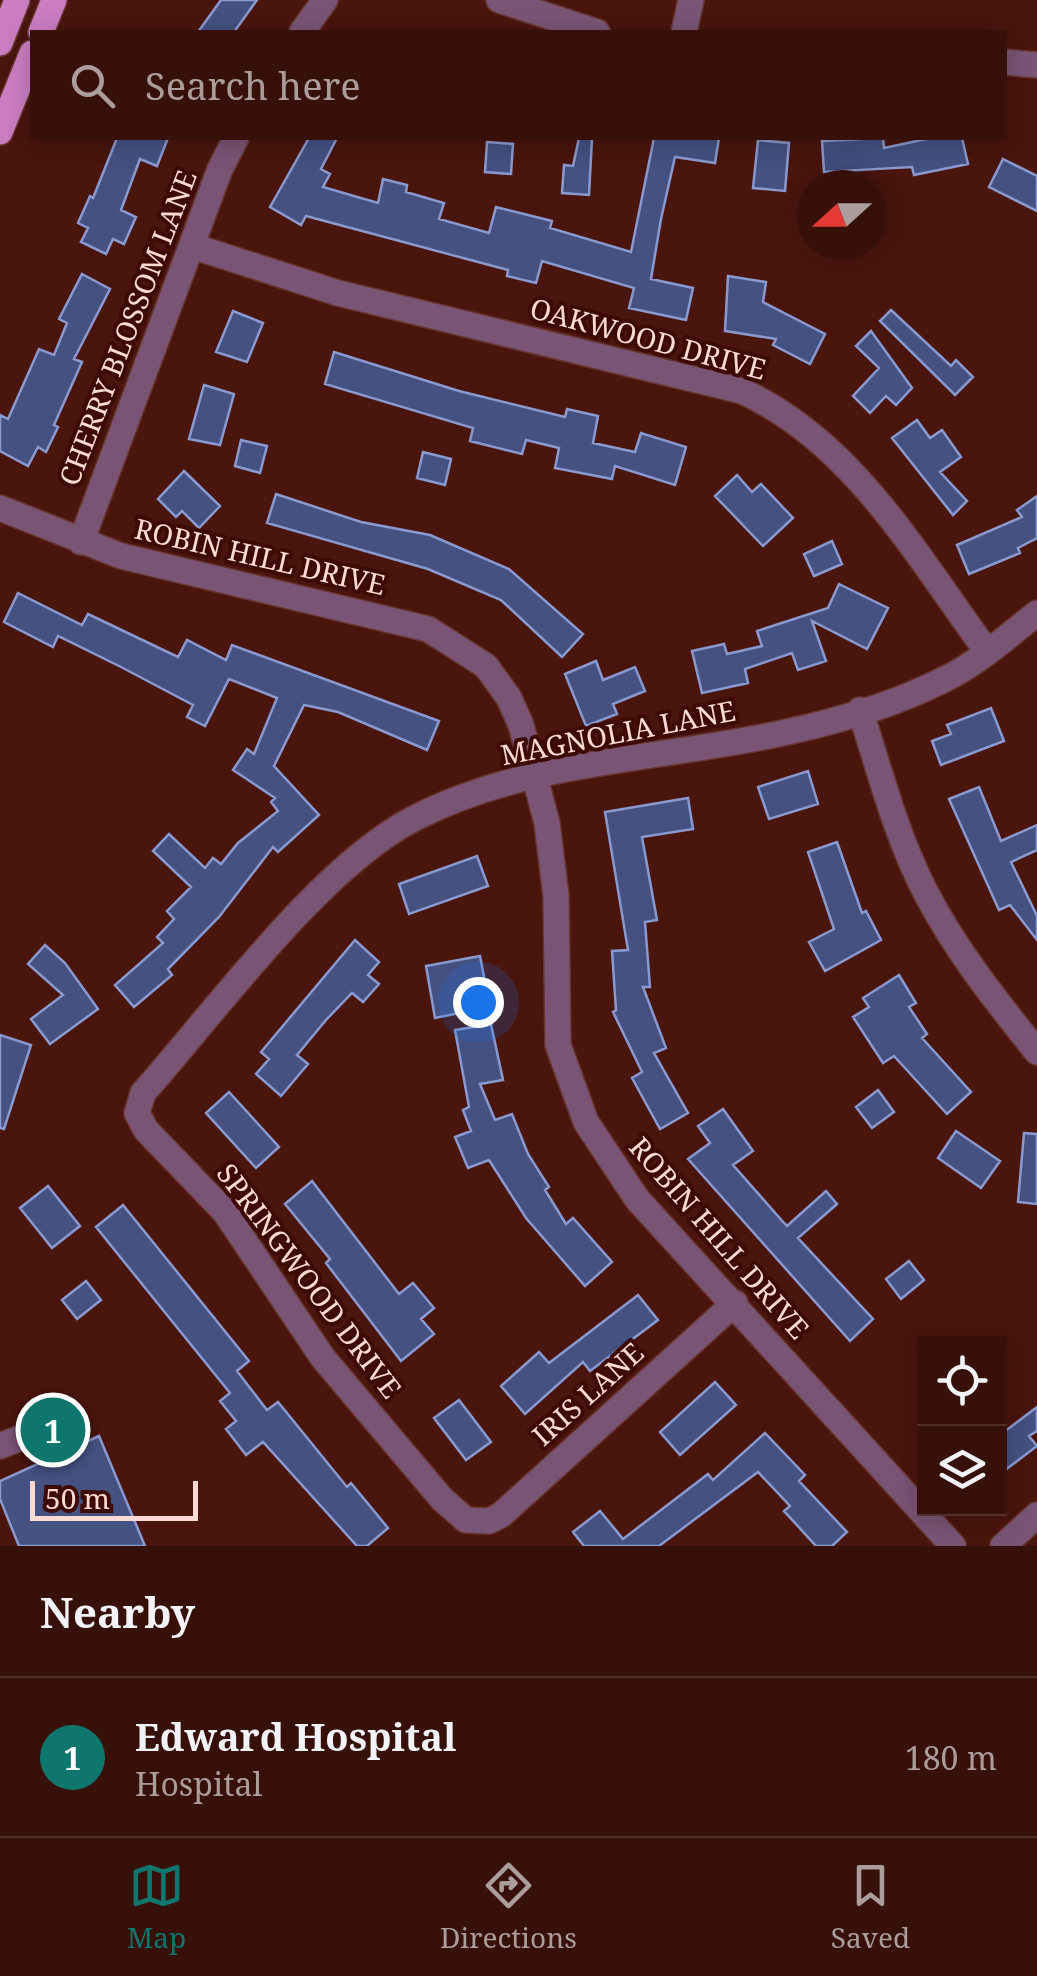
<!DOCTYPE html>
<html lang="en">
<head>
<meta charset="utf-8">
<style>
	body { margin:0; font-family:"Noto Serif",serif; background:#421e18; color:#f1f3f6 }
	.controls { position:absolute; right:30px; bottom:30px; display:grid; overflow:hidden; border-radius:0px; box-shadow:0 5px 25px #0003 }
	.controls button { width:90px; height:90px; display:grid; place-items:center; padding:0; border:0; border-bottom:2px solid #51302b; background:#37100a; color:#f1f3f6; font:50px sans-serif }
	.compass { position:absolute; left:797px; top:170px; width:90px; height:90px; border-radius:50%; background:#37100a; box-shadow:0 5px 25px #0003; rotate:249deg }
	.scale { position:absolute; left:30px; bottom:25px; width:168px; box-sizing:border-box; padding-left:10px; border:5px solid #fddad3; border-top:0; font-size:28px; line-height:35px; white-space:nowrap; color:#fddad3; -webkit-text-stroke:8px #3d0a04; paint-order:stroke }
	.you { position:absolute; left:478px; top:1002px; width:35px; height:35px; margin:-25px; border:8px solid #fff; border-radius:50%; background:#1a73e8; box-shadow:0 0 0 15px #1a73e833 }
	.badge { display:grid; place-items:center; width:65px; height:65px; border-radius:50%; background:#0f766e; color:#fff; font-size:32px; font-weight:700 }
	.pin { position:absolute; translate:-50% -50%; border:5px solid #fff; box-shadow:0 2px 10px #0006 }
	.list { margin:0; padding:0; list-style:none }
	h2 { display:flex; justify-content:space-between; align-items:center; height:130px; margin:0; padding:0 40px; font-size:42px }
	h2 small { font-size:32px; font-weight:400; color:#aa9d9c }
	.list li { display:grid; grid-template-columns:65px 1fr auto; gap:30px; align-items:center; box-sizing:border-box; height:160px; padding:0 40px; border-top:2px solid #51302b }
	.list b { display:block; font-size:38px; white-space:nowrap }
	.list p { margin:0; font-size:32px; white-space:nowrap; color:#aa9d9c }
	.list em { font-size:32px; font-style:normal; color:#aa9d9c }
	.icon { flex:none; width:55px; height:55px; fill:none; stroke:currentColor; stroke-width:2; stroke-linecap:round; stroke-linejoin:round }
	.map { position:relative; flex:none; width:1037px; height:1546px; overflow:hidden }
	.search { position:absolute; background:#37100a; box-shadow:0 5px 25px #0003; left:30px; right:30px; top:30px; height:110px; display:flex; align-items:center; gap:25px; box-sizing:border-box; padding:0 35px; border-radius:0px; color:#aa9d9c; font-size:38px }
	.sheet { height:290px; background:#37100a }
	nav { display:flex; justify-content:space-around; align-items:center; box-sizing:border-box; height:140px; border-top:2px solid #51302b; background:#37100a; font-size:28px; color:#aa9d9c }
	nav a { display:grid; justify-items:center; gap:5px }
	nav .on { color:#0f766e }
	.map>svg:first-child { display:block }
</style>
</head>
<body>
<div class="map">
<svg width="1037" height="1546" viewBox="0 0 1037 1546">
	<rect width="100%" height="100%" fill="#49150d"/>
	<path fill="#445181" stroke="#8a9ad0" stroke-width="2.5" d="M221,0H257L234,32H198Z
		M117,138H168L157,166L140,159L121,210L136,217L124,244L113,239L106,254L81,242L88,228L78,223L90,196L93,198Z
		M309,138H337L321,169L330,174L323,187L378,203L383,179L407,185L406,192L444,203L439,219L489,233L496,207L552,221L550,228L631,252L654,138H719L715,163L675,157L661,219L651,279L693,288L686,320L629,308L634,288L542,261L536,283L507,276L508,270L306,216L301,225L270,207Z
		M579,138H592L589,195L562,193L564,165L573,166Z
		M883,138L884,148L931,138H962L968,164L914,175L912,167L824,172L822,141Z
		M758,140L789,143L785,191L753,188Z
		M487,142L513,144L511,174L485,172Z
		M1003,159L1037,176V211L989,187Z
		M82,274L110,289L74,359L82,362L54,425L58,427L46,452L38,447L28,466L0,451V415L8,419L39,349L54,355L67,323L59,319Z
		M728,276L766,282L763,302L825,334L810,364L773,345L776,339L725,331Z
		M891,310L951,366L956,360L973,377L955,395L880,321Z
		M233,311L263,323L247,362L216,352Z
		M871,331L912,388L896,405L886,396L870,413L853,396L879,368L856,346Z
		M334,352L459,391L565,417L567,409L598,416L593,443L635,452L641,433L686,447L675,485L615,466L612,479L555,468L559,448L526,440L522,454L470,441L473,428L325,384Z
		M204,385L234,394L220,445L189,439Z
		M917,420L930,438L942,430L961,457L940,472L967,501L953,515L892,438Z
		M241,440L267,446L260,473L235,466Z
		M423,452L451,459L445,485L417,478Z
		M184,471L220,506L199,528L182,511L176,517L158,499Z
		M737,475L752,492L761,484L793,518L763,546L715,496Z
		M276,494L361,522L430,535L509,569L583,634L562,657L501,600L428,569L267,523Z
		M1037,496V538L1018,548L1020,553L969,574L957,545L1022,517L1017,510Z
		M832,541L842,564L814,576L804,554Z
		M839,584L888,608L867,649L812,621L826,661L798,670L792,653L745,669L748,683L702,693L692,651L724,644L727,654L762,646L757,631L828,608Z
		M18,593L82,625L88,614L178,657L187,640L226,660L232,645L439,721L427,750L338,712L304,705L274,766L319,815L278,852L273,847L219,917L168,969L172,975L134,1007L115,985L163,943L157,937L174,919L167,911L191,887L153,851L169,834L205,868L213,858L221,864L238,843L278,811L271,802L275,798L233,770L247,749L254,754L277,698L229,679L205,726L187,717L193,705L121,667L58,636L53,647L4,622Z
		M596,661L603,680L635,667L645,691L613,704L617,714L586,726L565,674Z
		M991,708L1004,741L941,765L932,741L951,734L947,725Z
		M808,771L818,804L769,819L758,787Z
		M979,787L1001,841L1037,825V850L1011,862L1037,916V940L1010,905L999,910L949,799Z
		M688,798L693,829L642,837L657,920L645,922L650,987H643L666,1048L654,1053L688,1113L660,1129L632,1078L642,1072L613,1012L616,1010L612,951L628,950L605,812Z
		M837,842L862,913L866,911L881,940L825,971L809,942L834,929L808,852Z
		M477,856L488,886L409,914L399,884Z
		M355,940L379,962L368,975L379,984L363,1002L352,993L326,1020L297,1055L308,1064L281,1096L256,1074L269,1059L261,1052Z
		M45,945L65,963L98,1009L50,1044L31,1019L63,995L28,964Z
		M480,956L486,987L460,991L464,1012L435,1018L426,966Z
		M899,975L916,1003L909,1007L927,1034L922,1038L971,1092L947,1114L894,1056L883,1063L853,1017L869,1007L863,998Z
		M491,1024L503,1080L480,1084L495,1120L512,1114L528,1154L549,1187L545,1190L566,1224L573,1218L612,1262L585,1286L526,1218L489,1160L468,1168L455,1137L471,1131L463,1110L469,1107L455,1030Z
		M0,1035L31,1045L4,1129L0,1128Z
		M878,1090L894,1112L872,1128L856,1107Z
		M229,1092L279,1147L256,1168L206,1113Z
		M723,1109L753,1151L733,1165L784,1223L787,1226L826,1191L837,1204L798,1238L873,1319L850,1341L688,1159L710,1143L698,1126Z
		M956,1131L1000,1161L981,1188L938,1158Z
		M1024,1133L1037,1134V1204L1018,1202Z
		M312,1181L399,1294L413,1283L434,1308L421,1319L434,1334L401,1361L326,1263L330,1259L285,1204Z
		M48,1186L80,1226L52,1248L20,1208Z
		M123,1205L249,1361L237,1371L267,1410L278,1402L347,1487L351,1483L388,1528L367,1546H357L263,1442L246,1455L226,1429L236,1421L220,1401L230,1393L96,1227Z
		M909,1261L924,1280L901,1299L886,1279Z
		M86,1281L101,1300L77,1319L62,1300Z
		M638,1295L658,1320L590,1371L583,1362L525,1414L501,1386L539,1352L549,1363Z
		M715,1382L736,1405L680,1455L660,1432Z
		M459,1400L491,1442L466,1460L434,1418Z
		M1037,1407V1431L1029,1436L1037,1446L1000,1474V1435Z
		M765,1433L805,1475L799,1481L847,1532L832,1546H816L784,1511L790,1506L758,1472L659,1546H584L573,1532L600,1511L623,1539L708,1474L713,1480Z
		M99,1436L145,1546H19L0,1499V1481Z"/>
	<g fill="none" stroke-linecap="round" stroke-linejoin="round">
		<g stroke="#66352d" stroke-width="28">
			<path id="minor" d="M499,0L597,32
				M302,32L325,0
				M684,32L691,0
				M1004,62L1037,65
				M192,246L338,293L742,391C853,442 916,555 986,650
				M0,508L121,556L428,629L486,666L509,698L521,725L547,823L556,896L558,1045L586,1122L637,1199L953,1546
				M81,542L220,169L236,138
				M860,710C880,771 896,836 926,893C956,951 997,1002 1037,1052
				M735,1303L501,1515L489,1521L466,1520L442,1499L323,1358L225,1212L146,1130L137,1113L143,1093C215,1012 319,868 413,819C528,759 663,760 787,732C838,721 898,703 945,679C977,664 1009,635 1037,613
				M0,1446L64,1421
				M1003,1546L1037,1515"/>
		</g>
		<g stroke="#66352d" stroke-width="28">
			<path id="major" d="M41,32L54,0
				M0,43L17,0
				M0,132L32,53"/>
		</g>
		<use href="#minor" stroke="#7a5475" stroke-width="25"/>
		<use href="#major" stroke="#ca7dc1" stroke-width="25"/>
	</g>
	<g text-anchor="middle" stroke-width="8" stroke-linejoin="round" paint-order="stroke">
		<g font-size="28" fill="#fddad3" stroke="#3d0a04">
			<text transform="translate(128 328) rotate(-69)" y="10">CHERRY BLOSSOM LANE</text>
			<text transform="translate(648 339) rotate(15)" y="10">OAKWOOD DRIVE</text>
			<text transform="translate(260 557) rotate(13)" y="10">ROBIN HILL DRIVE</text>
			<text transform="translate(618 733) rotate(-11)" y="10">MAGNOLIA LANE</text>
			<text transform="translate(719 1238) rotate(49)" y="10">ROBIN HILL DRIVE</text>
			<text transform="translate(309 1281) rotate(53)" y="10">SPRINGWOOD DRIVE</text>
			<text transform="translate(588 1394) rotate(-42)" y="10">IRIS LANE</text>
		</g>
	</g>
</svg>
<div class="controls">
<button><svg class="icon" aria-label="locate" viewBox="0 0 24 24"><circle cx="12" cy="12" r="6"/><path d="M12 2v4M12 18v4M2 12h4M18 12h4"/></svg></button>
<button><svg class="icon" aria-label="layers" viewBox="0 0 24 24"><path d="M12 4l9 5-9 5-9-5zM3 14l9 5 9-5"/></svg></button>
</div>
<svg class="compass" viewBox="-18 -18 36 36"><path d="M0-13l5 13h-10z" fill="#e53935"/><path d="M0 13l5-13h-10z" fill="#aa9d9c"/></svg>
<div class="scale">50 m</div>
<div class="you"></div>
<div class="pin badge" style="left:53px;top:1430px">1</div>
<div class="search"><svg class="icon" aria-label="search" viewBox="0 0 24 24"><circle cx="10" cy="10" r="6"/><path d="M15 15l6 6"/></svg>Search here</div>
</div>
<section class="sheet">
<h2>Nearby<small></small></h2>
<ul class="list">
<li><span class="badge">1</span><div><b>Edward Hospital</b><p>Hospital</p></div><em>180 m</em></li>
</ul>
</section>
<nav>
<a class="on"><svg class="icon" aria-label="map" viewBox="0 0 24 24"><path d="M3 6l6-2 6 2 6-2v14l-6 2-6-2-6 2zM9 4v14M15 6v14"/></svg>Map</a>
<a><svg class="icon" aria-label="directions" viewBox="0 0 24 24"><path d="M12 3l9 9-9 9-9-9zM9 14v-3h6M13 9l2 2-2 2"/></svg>Directions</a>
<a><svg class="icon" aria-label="saved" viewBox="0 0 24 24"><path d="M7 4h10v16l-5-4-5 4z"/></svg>Saved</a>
</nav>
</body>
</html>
